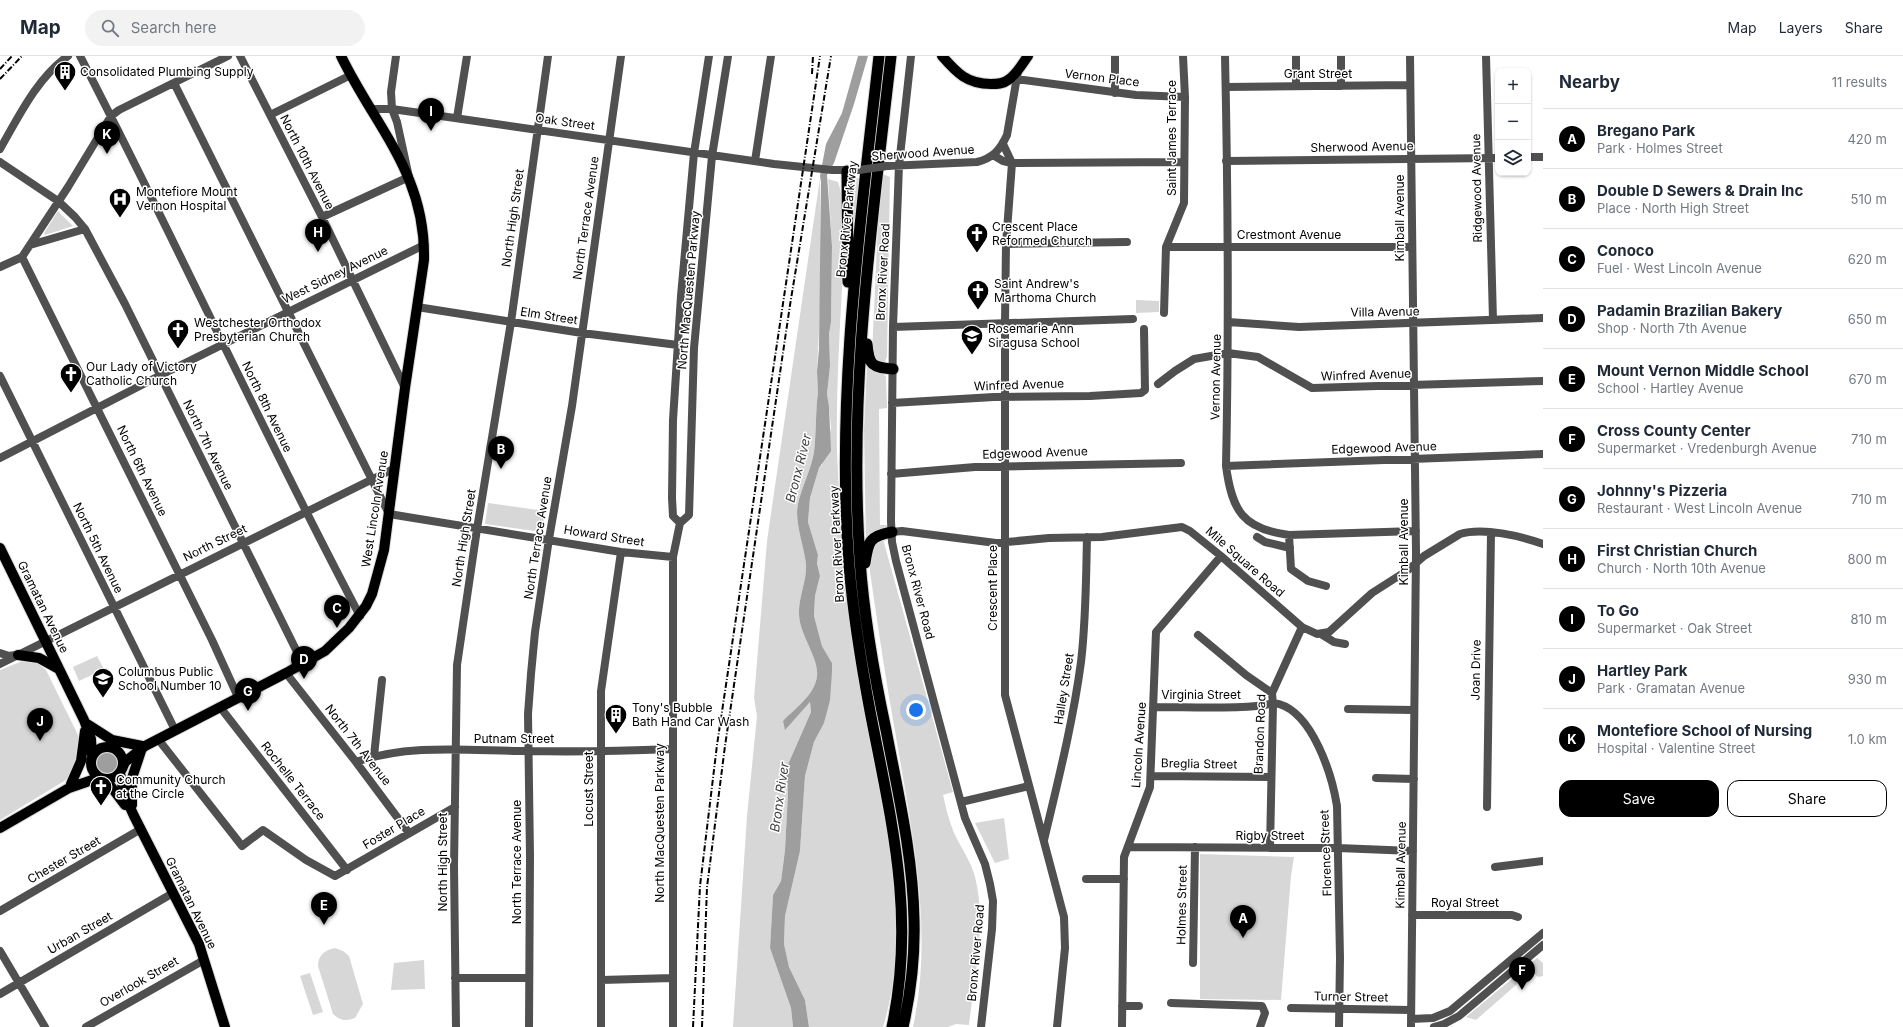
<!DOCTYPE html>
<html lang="en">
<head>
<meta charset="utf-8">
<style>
	body { margin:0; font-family:Inter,sans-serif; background:#f2f2f3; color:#1f2937 }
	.controls { position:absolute; right:12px; top:12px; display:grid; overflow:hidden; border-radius:8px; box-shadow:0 1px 3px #0004 }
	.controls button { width:36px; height:36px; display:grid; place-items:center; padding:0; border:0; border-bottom:1px solid #e0e1e3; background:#fff; color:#1f2937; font:20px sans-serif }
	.you { position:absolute; left:916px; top:654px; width:14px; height:14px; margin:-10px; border:3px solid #fff; border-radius:50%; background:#1a73e8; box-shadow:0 0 0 6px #1a73e833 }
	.badge { display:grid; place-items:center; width:26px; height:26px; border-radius:50%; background:#000; color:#fff; font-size:13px; font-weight:700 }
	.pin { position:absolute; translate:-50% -33px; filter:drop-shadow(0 1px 2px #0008) }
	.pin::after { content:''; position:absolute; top:21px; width:14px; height:12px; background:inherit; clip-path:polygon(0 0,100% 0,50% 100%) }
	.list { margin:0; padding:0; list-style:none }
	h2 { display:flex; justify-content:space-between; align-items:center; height:52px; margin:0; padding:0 16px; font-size:17px }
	h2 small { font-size:13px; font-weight:400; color:#747a83 }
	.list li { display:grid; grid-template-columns:26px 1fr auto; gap:12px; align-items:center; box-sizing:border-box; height:60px; padding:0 16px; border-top:1px solid #e0e1e3 }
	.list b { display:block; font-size:15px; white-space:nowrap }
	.list p { margin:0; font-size:13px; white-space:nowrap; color:#747a83 }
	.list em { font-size:13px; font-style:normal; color:#747a83 }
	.actions { display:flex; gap:8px; padding:12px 16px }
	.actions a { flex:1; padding:9px 0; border:1px solid #000; border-radius:12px; text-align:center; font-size:14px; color:#000 }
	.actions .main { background:#000; color:#fff }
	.icon { flex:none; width:22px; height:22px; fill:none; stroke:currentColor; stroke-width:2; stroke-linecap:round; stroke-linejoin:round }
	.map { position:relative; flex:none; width:1543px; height:971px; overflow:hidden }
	header { display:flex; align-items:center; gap:24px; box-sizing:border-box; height:56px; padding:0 20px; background:#fff; border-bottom:1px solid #e0e1e3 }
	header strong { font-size:19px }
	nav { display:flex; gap:22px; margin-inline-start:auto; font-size:14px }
	.search { width:280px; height:36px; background:#f2f2f3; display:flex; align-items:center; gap:10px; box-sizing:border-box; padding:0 14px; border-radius:22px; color:#747a83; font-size:15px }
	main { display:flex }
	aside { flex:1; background:#fff }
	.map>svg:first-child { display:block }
</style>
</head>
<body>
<header>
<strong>Map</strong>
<div class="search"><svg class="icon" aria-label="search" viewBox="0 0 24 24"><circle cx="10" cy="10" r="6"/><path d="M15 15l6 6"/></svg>Search here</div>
<nav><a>Map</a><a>Layers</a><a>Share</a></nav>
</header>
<main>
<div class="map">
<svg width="1543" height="971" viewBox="0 0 1543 971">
	<rect width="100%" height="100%" fill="#fff"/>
	<path fill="#d7d7d7" d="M883,118L890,121L887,301L884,307L878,308L872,299L878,167Z
		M820,122L821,235L817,315L818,339C816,342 816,386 814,396C811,414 802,430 798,448C794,465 804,490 806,508C807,525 798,542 799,559C800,580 819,602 817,620C815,639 795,652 783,665L785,673L810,646L811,656L786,713L788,736L785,794L781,825L773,839L770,892L791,952L793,971H733L747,760L757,660L754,642L767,485Z
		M855,122H859L852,190L851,127Z
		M828,123L838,126C848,154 843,201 842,232C839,286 836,341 837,395C840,466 845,537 856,608C876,726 919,852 883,971H809L805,944L789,911L784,888L785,860L800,795L805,720L814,686L824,667L832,607L822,590L814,560L815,540L820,520L817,506L818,499L808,466L810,442L819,412L822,409L831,372L829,350L827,338L830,310L829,278L831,266L832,190Z
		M58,155L73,170L45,179L44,177Z
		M1136,244L1159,245V256L1136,257Z
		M867,309L883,316L886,321L887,352L879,353L880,469H887V472L866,489L864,373Z
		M488,447L545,455L542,476L485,468Z
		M883,483L953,736L943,739C946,752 949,765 954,777C961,792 971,805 975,821C987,867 974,922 969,969L956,968L948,971H913C934,874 912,776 896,681C886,626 878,571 870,516L869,497L875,484Z
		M97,600L104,613L79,625L73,611Z
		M35,605L46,614L77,677C83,692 77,714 66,724L0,764V614L20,606Z
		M1004,762L1009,803L995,807L975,767Z
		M1200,798L1294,801L1291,820L1281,944L1200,943Z
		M335,892L343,895L349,900L363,948L355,962C346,965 340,965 333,958L318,910C318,899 325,894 335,892Z
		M1537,902L1543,907V920L1538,921L1532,915L1476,964L1466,961Z
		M424,904L425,933L391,934L394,907Z
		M310,917L323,956L313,959L300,920Z"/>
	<path fill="#9e9e9e" d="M858,0H868L854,48L834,107L827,119L832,190L831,266L829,278L830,310L827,338L829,350L831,395L819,412L810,442L808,466L818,499L817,507L820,520L815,540L814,560L822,590L832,607V616L830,644L824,667L814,686L805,720L800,795L785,860L784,888L789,911L805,944L809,971H793L791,952L770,892L773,839L781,825L785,794L788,736L786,713L811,656L810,646L785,674L783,665C795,652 815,639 817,620C819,602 800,580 799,559C798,542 807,525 806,508C804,490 794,465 798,448C802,430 811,414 814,396C816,386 816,342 818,339L817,315L819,293L821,126L820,120L826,88L842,57Z
		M95 707a12 12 0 1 1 24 0a12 12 0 1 1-24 0Z"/>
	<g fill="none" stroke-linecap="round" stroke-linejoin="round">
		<g stroke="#dbdbdb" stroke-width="12">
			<path id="major" d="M942,0C957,17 967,28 991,28C997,28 1003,28 1008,24C1017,18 1022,8 1028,0
				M0,492L84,664L91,683L92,699
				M18,599L39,602L59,613
				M87,668L112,684L142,690
				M91 707a16 16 0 1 1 32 0a16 16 0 1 1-32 0Z
				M122,713L125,706L145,690L286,617L325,595L349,572L366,550L372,538L384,494L405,332L424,204C426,118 376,72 341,0
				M120,717L124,738L134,760L199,888L225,971
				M106,724L125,749
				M71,728L81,705L85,675
				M132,749V722L141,695
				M0,772L69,732L98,722"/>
		</g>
		<g stroke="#dbdbdb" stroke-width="13">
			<path id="highway" d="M879,0C860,169 836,339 849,509C853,558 861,607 870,655C891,764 916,859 892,971
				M891,0C872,167 848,336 860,504C864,562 874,618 886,674C898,737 913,800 914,864C915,900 911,936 903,971
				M847,115L848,226
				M867,288C869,310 872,311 893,313
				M865,507C868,486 869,480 892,476"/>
		</g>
		<path stroke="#505050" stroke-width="8" d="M80,0C176,185 262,375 360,560
			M240,0L322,161L405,332
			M911,0L899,109L893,271L891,465L892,486L896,505L965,762L985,808L990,828L993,845L992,873L981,971
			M1115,0V37
			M1225,0C1228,137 1229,273 1226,410C1232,455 1243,473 1289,479L1416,475
			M1296,0V30
			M1410,0L1416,496L1411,971
			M1486,0L1493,264
			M1016,23L1136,39L1185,41
			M174,27L389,458L621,496L673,501
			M1341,30V0
			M1226,31L1410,29
			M370,53H392L427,58L774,108L832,114H859
			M270,59L351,19
			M457,62L467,0
			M1003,88L1012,107L1006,188L1005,267V639L1064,861L1065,892L1057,971
			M0,93C19,60 37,22 68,0
			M993,99L1003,105L1012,107L1184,106
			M1528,101H1543
			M755,105L771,0
			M1226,105L1498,102
			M0,106L58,145L75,161L85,173L125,248L303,608
			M887,110L977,106C993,102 1000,94 1007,79L1018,15
			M322,161L409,121L397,66L392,53L391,36L396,0
			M1006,188L1127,186
			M30,189L85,173
			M1166,191H1412
			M22,201L212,584L238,641
			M22,201L68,131L111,60L119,54L228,0
			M0,211L22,201
			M417,251L582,277L678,289
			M1164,257L1166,191L1184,147L1185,41L1183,0
			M1228,266L1299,271L1543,262
			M893,271L1133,263
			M0,320L175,674
			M1158,328L1175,315L1194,303L1228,297L1258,301L1312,332L1543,325
			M892,347L994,341L1090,340L1141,337L1145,334L1144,273
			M0,402L161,319L424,189
			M1226,410L1543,398
			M891,418L975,411L1181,407
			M680,467L673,460L672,442L673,364L681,240L694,97L709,0
			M892,476L902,475L996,487L1049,482L1102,481L1182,471L1190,475L1221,500L1302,571L1317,578L1329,576L1372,537L1408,514L1424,500L1460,478C1483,471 1521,480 1543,488
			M1289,479L1291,513L1308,525L1326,530
			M1257,481L1265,486L1290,492
			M1321,578L1334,586L1345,588
			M1198,579L1246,619L1272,637
			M0,597L9,600L15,599
			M0,608L395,412
			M286,617L356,706L409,777
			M220,651L347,814
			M1154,651C1188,651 1223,653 1257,650C1264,650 1272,646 1279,648C1313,658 1332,719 1337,750L1340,902L1339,971
			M1348,653L1414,654
			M158,683L242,790L263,774L306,804L335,820L455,751
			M374,700L382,624
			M356,706C411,687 472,695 529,695C577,696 624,695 672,693
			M1151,720L1271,721
			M1376,722L1414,723
			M961,746L1029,730
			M1487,751L1491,477
			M1044,784C1058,725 1073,666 1081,606C1086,565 1086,523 1087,481
			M1128,791L1338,792L1413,795
			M1270,792L1273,648L1272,637L1302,571
			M1495,811L1543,805
			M1086,823H1124
			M0,855L141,773
			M1412,859H1512L1518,861
			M0,895L45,971
			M1193,907L1195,791
			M455,922H528
			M601,924L673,922
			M0,938L173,837
			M1171,947L1262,950L1265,957L1260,971
			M1122,950H1139
			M1291,952L1411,954
			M1411,963L1433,962L1450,955L1543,877
			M86,971L204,904
			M456,971L454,810L457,609L477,473L511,266L548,0
			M529,971L530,800L528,658L531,618L535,576L549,483L572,350L621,0
			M601,971V635L621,496
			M673,971V501L680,467L689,459L694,292L712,100L728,0
			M1122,971L1124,801L1150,731L1156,576L1221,500
			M1434,971L1444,968L1459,960L1543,889"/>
		<use href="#major" stroke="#000" stroke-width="10"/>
		<use href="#highway" stroke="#000" stroke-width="11"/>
		<path stroke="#000" stroke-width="2" stroke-dasharray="6 2 1 2" stroke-linecap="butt" d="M0,13L12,0
			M812,18L813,0
			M0,23L22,0
			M693,971L700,830L717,689L820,0
			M702,971L707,831L725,690L790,249L831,0"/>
		<path stroke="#505050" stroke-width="8" d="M859,114L887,110"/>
	</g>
	<defs>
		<g id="building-pin" transform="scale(1.15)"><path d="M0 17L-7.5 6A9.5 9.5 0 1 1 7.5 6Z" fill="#000" stroke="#fff"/><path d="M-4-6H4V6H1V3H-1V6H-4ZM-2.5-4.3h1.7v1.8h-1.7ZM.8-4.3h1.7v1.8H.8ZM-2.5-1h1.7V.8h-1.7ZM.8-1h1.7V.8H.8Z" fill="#fff"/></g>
		<g id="hospital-pin" transform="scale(1.15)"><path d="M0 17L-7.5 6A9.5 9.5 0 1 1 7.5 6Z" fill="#000" stroke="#fff"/><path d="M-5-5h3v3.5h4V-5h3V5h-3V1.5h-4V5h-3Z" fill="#fff"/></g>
		<g id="church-pin" transform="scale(1.15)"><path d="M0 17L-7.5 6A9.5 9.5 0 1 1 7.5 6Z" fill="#000" stroke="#fff"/><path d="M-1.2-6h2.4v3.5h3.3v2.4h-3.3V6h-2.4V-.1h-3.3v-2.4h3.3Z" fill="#fff"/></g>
		<g id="school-pin" transform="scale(1.15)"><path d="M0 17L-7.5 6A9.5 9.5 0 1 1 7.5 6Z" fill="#000" stroke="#fff"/><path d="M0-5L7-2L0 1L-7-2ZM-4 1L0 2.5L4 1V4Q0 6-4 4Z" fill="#fff"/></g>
	</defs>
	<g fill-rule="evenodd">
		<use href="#building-pin" x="65" y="16"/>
		<use href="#hospital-pin" x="120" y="143"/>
		<use href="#church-pin" x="977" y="178"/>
		<use href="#church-pin" x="978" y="235"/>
		<use href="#church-pin" x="178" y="274"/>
		<use href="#school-pin" x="972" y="280"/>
		<use href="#church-pin" x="71" y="318"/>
		<use href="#school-pin" x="103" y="623"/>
		<use href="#building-pin" x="616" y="659"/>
		<use href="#church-pin" x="101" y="731"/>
	</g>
	<g text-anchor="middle" stroke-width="3" stroke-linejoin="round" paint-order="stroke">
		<g font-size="12" fill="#000" stroke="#fff" text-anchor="start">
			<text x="80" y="20">Consolidated Plumbing Supply</text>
			<text x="136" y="140">Montefiore Mount<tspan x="136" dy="14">Vernon Hospital</tspan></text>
			<text x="992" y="175">Crescent Place<tspan x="992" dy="14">Reformed Church</tspan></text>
			<text x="994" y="232">Saint Andrew's<tspan x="994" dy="14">Marthoma Church</tspan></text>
			<text x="194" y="271">Westchester Orthodox<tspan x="194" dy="14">Presbyterian Church</tspan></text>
			<text x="988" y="277">Rosemarie Ann<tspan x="988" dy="14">Siragusa School</tspan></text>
			<text x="86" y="315">Our Lady of Victory<tspan x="86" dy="14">Catholic Church</tspan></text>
			<text x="118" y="620">Columbus Public<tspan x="118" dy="14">School Number 10</tspan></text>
			<text x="632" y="656">Tony's Bubble<tspan x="632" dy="14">Bath Hand Car Wash</tspan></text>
			<text x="116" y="728">Community Church<tspan x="116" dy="14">at the Circle</tspan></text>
		</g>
		<g font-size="12" fill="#000" stroke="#fff">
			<text x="1318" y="22">Grant Street</text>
			<text transform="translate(1102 22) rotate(7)" y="4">Vernon Place</text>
			<text transform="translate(565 66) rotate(8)" y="4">Oak Street</text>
			<text transform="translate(1172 82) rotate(-90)" y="4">Saint James Terrace</text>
			<text transform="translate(1362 91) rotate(-1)" y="4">Sherwood Avenue</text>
			<text transform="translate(923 97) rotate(-4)" y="4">Sherwood Avenue</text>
			<text transform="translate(307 106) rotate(63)" y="4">North 10th Avenue</text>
			<text transform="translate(1477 132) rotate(-91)" y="4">Ridgewood Avenue</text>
			<text transform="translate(513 162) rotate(-82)" y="4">North High Street</text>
			<text transform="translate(586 162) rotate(-82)" y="4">North Terrace Avenue</text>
			<text transform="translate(1400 162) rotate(-90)" y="4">Kimball Avenue</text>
			<text transform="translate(847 163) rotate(-84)" y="4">Bronx River Parkway</text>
			<text x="1289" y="183">Crestmont Avenue</text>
			<text transform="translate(883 216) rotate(-87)" y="4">Bronx River Road</text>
			<text transform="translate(335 219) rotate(-26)" y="4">West Sidney Avenue</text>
			<text transform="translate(689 234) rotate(-85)" y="4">North MacQuesten Parkway</text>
			<text transform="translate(1385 256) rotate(-1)" y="4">Villa Avenue</text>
			<text transform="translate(549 260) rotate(9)" y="4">Elm Street</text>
			<text transform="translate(1366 319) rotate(-2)" y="4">Winfred Avenue</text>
			<text transform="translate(1216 321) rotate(-89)" y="4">Vernon Avenue</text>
			<text transform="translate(1019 329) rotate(-2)" y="4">Winfred Avenue</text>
			<text transform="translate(267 351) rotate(64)" y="4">North 8th Avenue</text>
			<text transform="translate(208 389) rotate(64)" y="4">North 7th Avenue</text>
			<text transform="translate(1384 392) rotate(-2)" y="4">Edgewood Avenue</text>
			<text transform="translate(1035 397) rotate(-2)" y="4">Edgewood Avenue</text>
			<text transform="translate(142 415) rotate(64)" y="4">North 6th Avenue</text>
			<text transform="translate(375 453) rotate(-81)" y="4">West Lincoln Avenue</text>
			<text transform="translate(604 480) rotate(9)" y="4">Howard Street</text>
			<text transform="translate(464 482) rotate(-81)" y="4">North High Street</text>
			<text transform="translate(538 482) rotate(-81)" y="4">North Terrace Avenue</text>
			<text transform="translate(1404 486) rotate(-90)" y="4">Kimball Avenue</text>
			<text transform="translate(215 487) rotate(-26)" y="4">North Street</text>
			<text transform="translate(837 488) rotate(-93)" y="4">Bronx River Parkway</text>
			<text transform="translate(98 492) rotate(64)" y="4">North 5th Avenue</text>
			<text transform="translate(1245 506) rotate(41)" y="4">Mile Square Road</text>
			<text transform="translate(993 532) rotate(-90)" y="4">Crescent Place</text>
			<text transform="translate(918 536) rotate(75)" y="4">Bronx River Road</text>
			<text transform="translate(43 551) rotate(64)" y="4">Gramatan Avenue</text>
			<text transform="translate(1476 614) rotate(-89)" y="4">Joan Drive</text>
			<text transform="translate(1064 633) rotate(-81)" y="4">Halley Street</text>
			<text x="1201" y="643">Virginia Street</text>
			<text transform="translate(1260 678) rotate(-88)" y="4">Brandon Road</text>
			<text x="514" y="687">Putnam Street</text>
			<text transform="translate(358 689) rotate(52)" y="4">North 7th Avenue</text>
			<text transform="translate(1139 689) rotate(-86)" y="4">Lincoln Avenue</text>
			<text transform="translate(1199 708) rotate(1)" y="4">Breglia Street</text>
			<text transform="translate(293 725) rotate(52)" y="4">Rochelle Terrace</text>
			<text transform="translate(589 733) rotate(-90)" y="4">Locust Street</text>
			<text transform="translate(660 767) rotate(-90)" y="4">North MacQuesten Parkway</text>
			<text transform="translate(394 772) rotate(-31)" y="4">Foster Place</text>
			<text x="1270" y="784">Rigby Street</text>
			<text transform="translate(1326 797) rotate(-92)" y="4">Florence Street</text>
			<text transform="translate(64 804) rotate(-30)" y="4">Chester Street</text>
			<text transform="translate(443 806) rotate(-90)" y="4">North High Street</text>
			<text transform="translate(517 806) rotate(-90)" y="4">North Terrace Avenue</text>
			<text transform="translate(1401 809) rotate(-89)" y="4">Kimball Avenue</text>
			<text transform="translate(191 847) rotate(64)" y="4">Gramatan Avenue</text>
			<text x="1465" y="851">Royal Street</text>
			<text transform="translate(1182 849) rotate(-89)" y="4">Holmes Street</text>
			<text transform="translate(80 877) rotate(-30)" y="4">Urban Street</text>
			<text transform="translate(976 897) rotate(-85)" y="4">Bronx River Road</text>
			<text transform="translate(139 926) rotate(-30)" y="4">Overlook Street</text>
			<text transform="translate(1351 941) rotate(1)" y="4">Turner Street</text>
		</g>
		<g font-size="13" font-style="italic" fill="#3f3f3f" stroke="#fff">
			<text transform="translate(798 412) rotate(-76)" y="5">Bronx River</text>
			<text transform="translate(779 741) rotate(-82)" y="5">Bronx River</text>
		</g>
	</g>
</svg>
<div class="controls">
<button>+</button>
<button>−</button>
<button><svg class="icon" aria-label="layers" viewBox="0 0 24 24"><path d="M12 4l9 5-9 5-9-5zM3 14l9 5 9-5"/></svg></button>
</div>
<div class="you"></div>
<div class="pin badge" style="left:1243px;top:882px">A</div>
<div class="pin badge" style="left:501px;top:413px">B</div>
<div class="pin badge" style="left:337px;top:572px">C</div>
<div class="pin badge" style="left:304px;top:623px">D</div>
<div class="pin badge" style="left:324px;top:869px">E</div>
<div class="pin badge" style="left:1522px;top:934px">F</div>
<div class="pin badge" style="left:248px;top:655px">G</div>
<div class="pin badge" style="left:318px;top:196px">H</div>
<div class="pin badge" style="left:431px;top:75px">I</div>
<div class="pin badge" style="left:40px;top:685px">J</div>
<div class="pin badge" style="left:107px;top:98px">K</div>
</div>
<aside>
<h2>Nearby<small>11 results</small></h2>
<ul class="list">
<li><span class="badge">A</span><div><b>Bregano Park</b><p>Park · Holmes Street</p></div><em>420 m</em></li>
<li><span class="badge">B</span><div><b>Double D Sewers &amp; Drain Inc</b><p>Place · North High Street</p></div><em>510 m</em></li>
<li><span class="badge">C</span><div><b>Conoco</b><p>Fuel · West Lincoln Avenue</p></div><em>620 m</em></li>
<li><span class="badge">D</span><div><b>Padamin Brazilian Bakery</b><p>Shop · North 7th Avenue</p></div><em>650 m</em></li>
<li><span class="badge">E</span><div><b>Mount Vernon Middle School</b><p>School · Hartley Avenue</p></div><em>670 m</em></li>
<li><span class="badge">F</span><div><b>Cross County Center</b><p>Supermarket · Vredenburgh Avenue</p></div><em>710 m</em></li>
<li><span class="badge">G</span><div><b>Johnny's Pizzeria</b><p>Restaurant · West Lincoln Avenue</p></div><em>710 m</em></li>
<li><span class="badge">H</span><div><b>First Christian Church</b><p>Church · North 10th Avenue</p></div><em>800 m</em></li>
<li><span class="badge">I</span><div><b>To Go</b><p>Supermarket · Oak Street</p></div><em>810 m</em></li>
<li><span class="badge">J</span><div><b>Hartley Park</b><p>Park · Gramatan Avenue</p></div><em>930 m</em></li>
<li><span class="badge">K</span><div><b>Montefiore School of Nursing</b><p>Hospital · Valentine Street</p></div><em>1.0 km</em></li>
</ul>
<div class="actions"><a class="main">Save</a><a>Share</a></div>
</aside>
</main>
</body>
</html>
